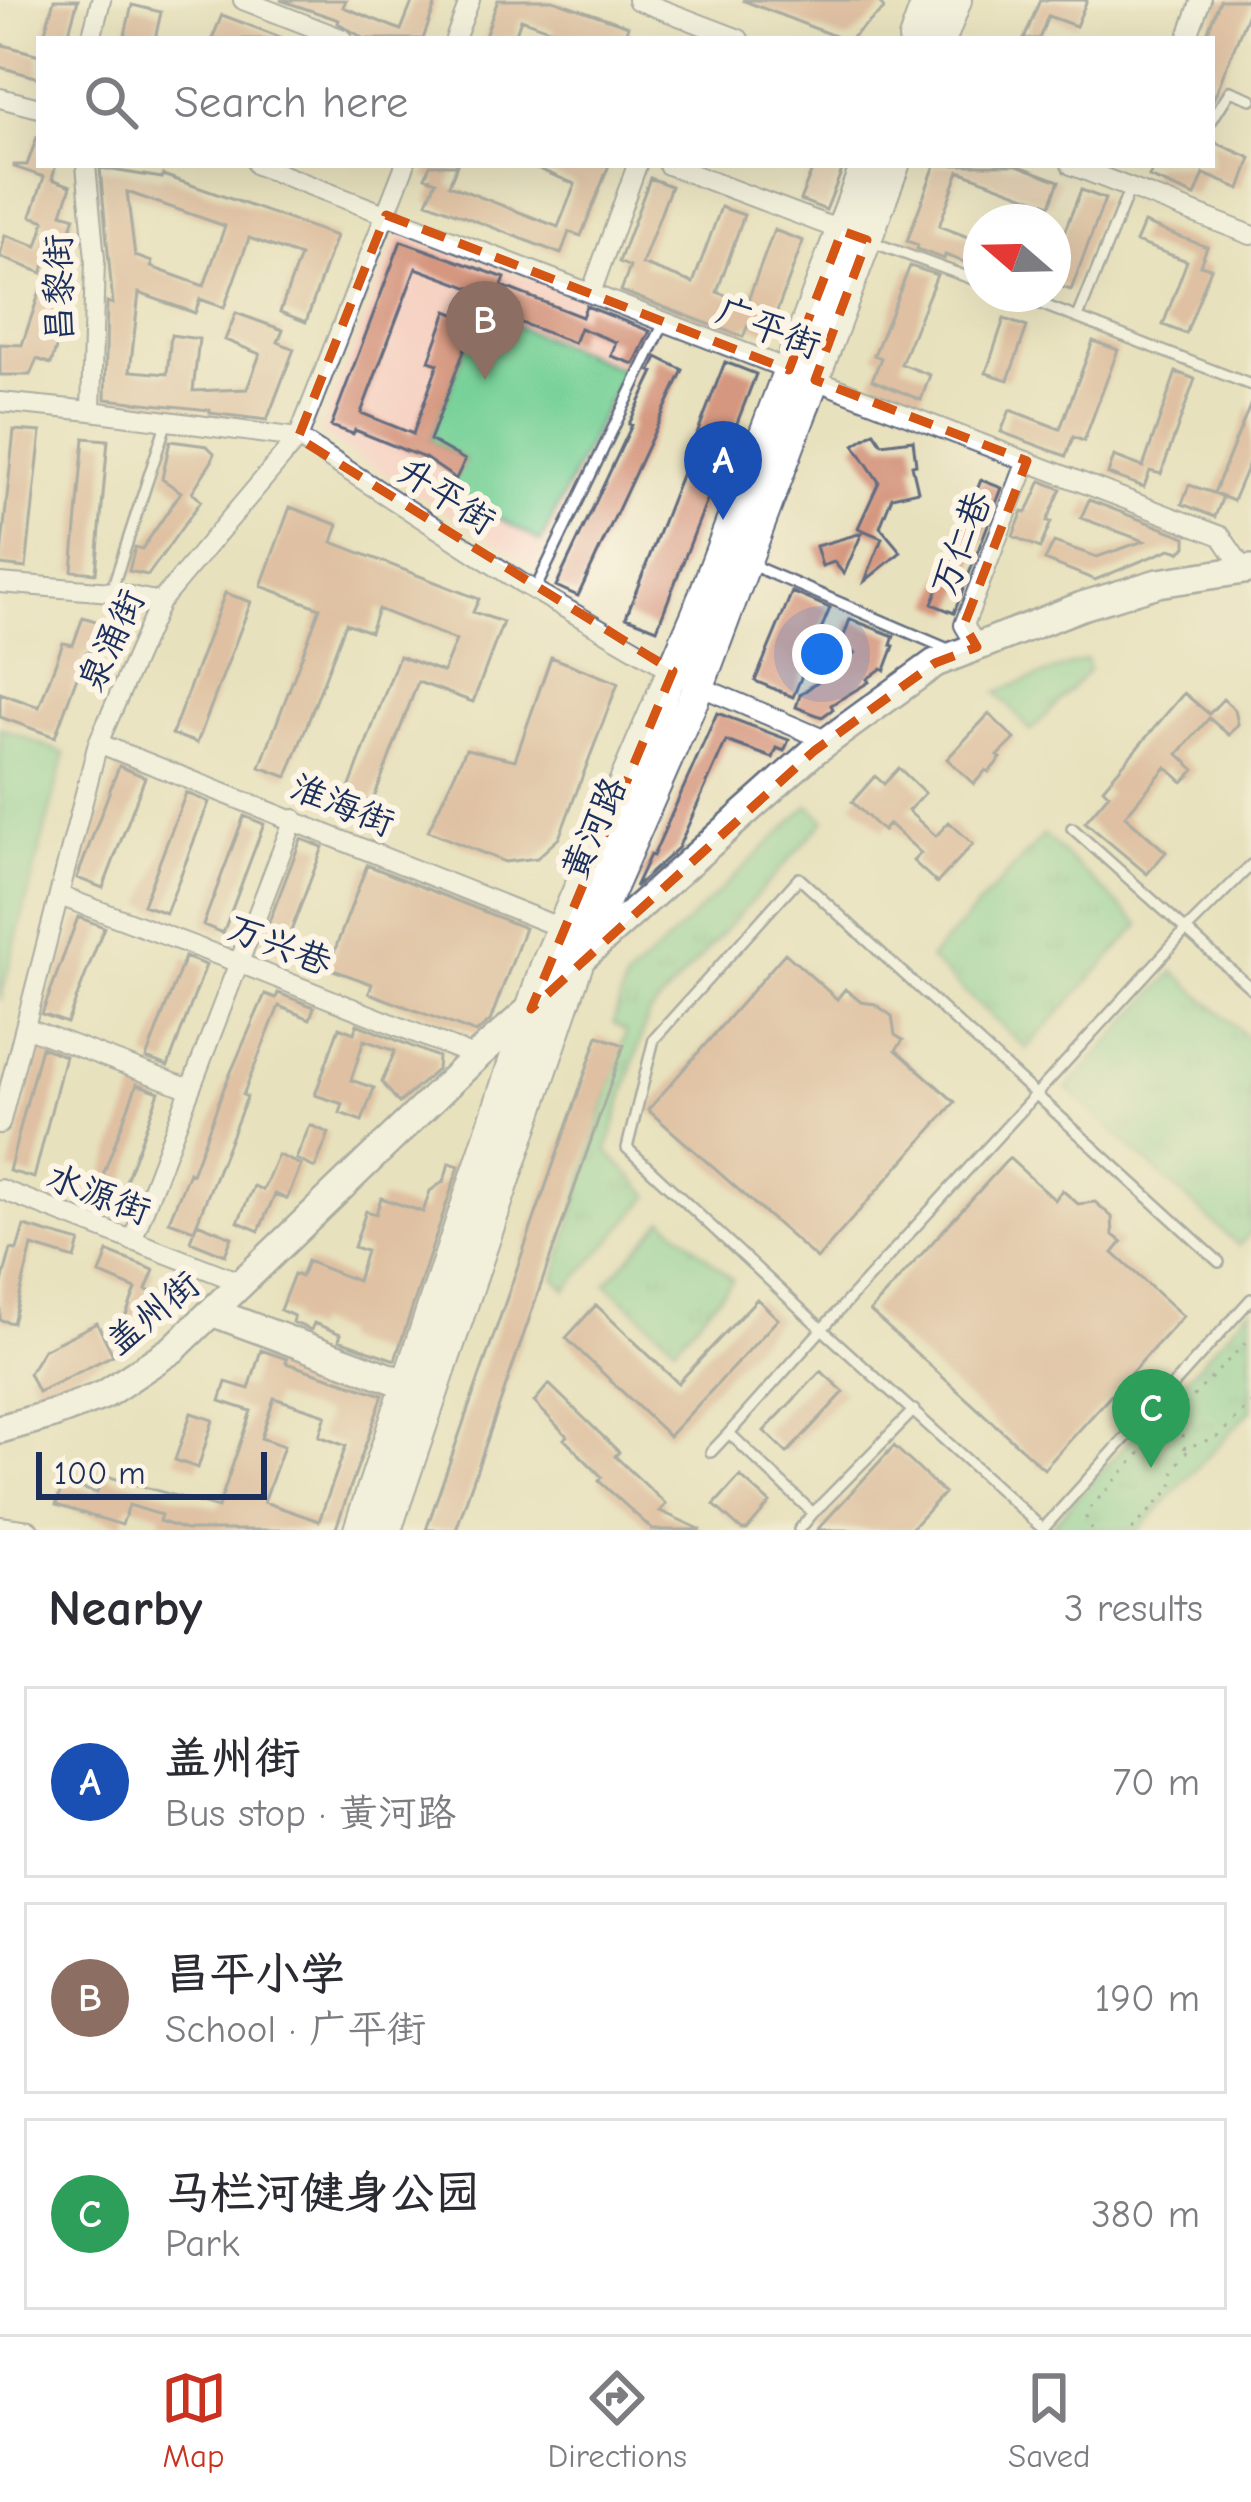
<!DOCTYPE html>
<html lang="en">
<head>
<meta charset="utf-8">
<style>
	body { margin:0; font-family:"Comic Neue","LXGW WenKai TC",sans-serif; background:#f7f7f7; color:#2b2b33 }
	.compass { position:absolute; left:963px; top:204px; width:108px; height:108px; border-radius:50%; background:#fff; box-shadow:0 12px 48px #0002; rotate:290deg }
	.scale { position:absolute; left:36px; bottom:30px; width:231px; box-sizing:border-box; padding-left:12px; border:6px solid #1b2f5e; border-top:0; font-size:33px; line-height:42px; white-space:nowrap; color:#1b2f5e; -webkit-text-stroke:9px #fcf5e5; paint-order:stroke }
	.you { position:absolute; left:822px; top:654px; width:42px; height:42px; margin:-30px; border:9px solid #fff; border-radius:50%; background:#1a73e8; box-shadow:0 0 0 18px #1a73e833 }
	.badge { display:grid; place-items:center; width:78px; height:78px; border-radius:50%; background:#c8321e; color:#fff; font-size:39px; font-weight:700 }
	.pin { position:absolute; translate:-50% -99px; filter:drop-shadow(0 3px 6px #0008) }
	.pin::after { content:''; position:absolute; top:63px; width:42px; height:36px; background:inherit; clip-path:polygon(0 0,100% 0,50% 100%) }
	.list { margin:0; padding:0; list-style:none }
	h2 { display:flex; justify-content:space-between; align-items:center; height:156px; margin:0; padding:0 48px; font-size:51px }
	h2 small { font-size:39px; font-weight:400; color:#7c7c81 }
	.list li { display:grid; grid-template-columns:78px 1fr auto; gap:36px; align-items:center; box-sizing:border-box; height:192px; margin:0 24px 24px; padding:0 24px; border:3px solid #e1e1e2; border-radius:0px }
	.list b { display:block; font-size:45px; white-space:nowrap }
	.list p { margin:0; font-size:39px; white-space:nowrap; color:#7c7c81 }
	.list em { font-size:39px; font-style:normal; color:#7c7c81 }
	.icon { flex:none; width:66px; height:66px; fill:none; stroke:currentColor; stroke-width:2; stroke-linecap:round; stroke-linejoin:round }
	.map { position:relative; flex:none; width:1251px; height:1530px; overflow:hidden }
	.search { position:absolute; background:#fff; box-shadow:0 12px 48px #0002; left:36px; right:36px; top:36px; height:132px; display:flex; align-items:center; gap:30px; box-sizing:border-box; padding:0 42px; border-radius:0px; color:#7c7c81; font-size:45px }
	.sheet { height:804px; background:#fff }
	nav { display:flex; justify-content:space-around; align-items:center; box-sizing:border-box; height:168px; border-top:3px solid #e1e1e2; background:#fff; font-size:33px; color:#7c7c81 }
	nav a { display:grid; justify-items:center; gap:6px }
	nav .on { color:#c8321e }
	.map>svg:first-child { display:block }
</style>
</head>
<body>
<div class="map">
<svg width="1251" height="1530" viewBox="0 0 1251 1530">
	<defs>
		<pattern id="grass-tufts" width="24" height="20" patternUnits="userSpaceOnUse" patternTransform="scale(3)"><rect width="24" height="20" fill="#77d198"/><path d="M3 7l-1-3M5 7V3M7 7l1-3M15 17l-1-3M17 17v-4M19 17l1-3" fill="none" stroke="#61aa7f"/></pattern>
	</defs>
	<rect width="100%" height="100%" fill="#fcf5e5"/>
	<filter id="ink" filterUnits="userSpaceOnUse"><feTurbulence type="fractalNoise" baseFrequency=".00833" numOctaves="2"/><feDisplacementMap in="SourceGraphic" scale="24" xChannelSelector="R" yChannelSelector="G"/><feConvolveMatrix kernelMatrix="1 2 1 2 8 2 1 2 1" color-interpolation-filters="sRGB"/></filter>
	<filter id="wash" filterUnits="userSpaceOnUse"><feTurbulence type="fractalNoise" baseFrequency=".004" numOctaves="4" result="noise"/><feDisplacementMap in="SourceGraphic" scale="48" xChannelSelector="R" yChannelSelector="G"/><feGaussianBlur stdDeviation="2.7" result="paint"/><feColorMatrix in="noise" values="0 0 0 0 0 0 0 0 0 0 0 0 0 0 0 0 0 1.4 0 .05"/><feComposite in="paint" operator="in"/></filter>
	<g filter="url(#wash)">
		<rect width="100%" height="100%" fill="#e8e1be"/>
		<path fill="#f6d2c3" d="M399,230L657,326L534,567L320,433Z"/>
		<path fill="url(#grass-tufts)" stroke="#49807b" stroke-width="3" d="M1086,659L1089,670L1031,731L996,692Z
			M809,805L825,820L648,1015L607,1151L650,1196L566,1290L555,1278L626,1031L613,1023L625,982Z
			M1044,835L1140,925L1026,1049L929,959Z
			M1174,971L1251,1041V1232L1239,1246L1067,1089Z
			M664,1219L733,1280L675,1346L606,1284Z
			M1251,1307V1410L1139,1530H1057L1052,1525Z"/>
		<path fill="#77d198" stroke="#49807b" stroke-width="3" d="M479,311L624,370L541,542L449,489L465,460L430,440Z
			M0,727L65,754L0,1001Z"/>
		<g id="blocks">
			<path fill="#d59780" fill-rule="evenodd" d="M54,0H78L67,39H43Z
				M280,0H346L343,7L401,30L413,0H437L423,39H365L338,23L339,20Z
				M498,0H553L628,26L624,39H551L554,31L521,19L514,39H484Z
				M742,0H878L884,9L850,39H842Z
				M1040,0H1087L1076,26L1048,16L1039,39H1024Z
				M1220,0H1251V5L1212,103V39H1205Z
				M132,5L161,12L155,39H124Z
				M222,15L283,38L282,39H212Z
				M0,44L39,55V78L0,67Z
				M37,137L39,138V165H56L52,179L71,186L62,213L75,217L64,249L52,246L42,273L0,257L5,235L37,246L45,221L31,216L44,177L14,167V165H27Z
				M1212,141L1251,158L1240,189L1204,174L1195,196L1149,177L1154,165H1212Z
				M430,165H457L449,185L558,227L575,184L529,165H609L581,236L569,232L561,254L427,202L436,181L425,177Z
				M814,165H844L826,210L800,200Z
				M935,165H1017L1059,181L1050,205L959,171L939,226L981,242L975,266L945,255L944,259L917,249L918,245L907,241Z
				M100,168L162,178L163,175L336,236L306,322L280,312L300,256L249,238L224,308L200,299L195,313L139,293L130,371L167,374L171,335L199,339L193,391L247,389L260,354L225,340L236,313L283,330L278,342L294,349L267,420L210,413V410L105,399L107,302L113,304ZM127,192L225,226L204,286L151,267L152,262L135,256Z
				M650,178L671,186L642,264L693,283L721,207L744,215L717,292L747,303L774,230L803,241L769,333L748,325L743,337L621,291L630,267L619,262Z
				M1081,190L1105,199L1071,290L1053,284V260Z
				M1144,223L1207,247L1200,265L1211,268L1186,334L1163,325L1187,261L1136,242Z
				M401,241L505,278L502,286L582,317L586,306L650,331L634,364L611,356L616,342L580,328L574,343L513,320L519,306L416,268L361,413L413,434L438,364L429,361L447,311L475,322L430,440L465,460L456,479L425,458L404,450L355,430L353,434L331,426Z
				M910,266L937,275L901,364L930,375L921,400L872,380L881,358L874,355Z
				M40,291L72,297L51,364L37,359L30,375H0V344L22,345Z
				M1004,319L1027,327L1008,380L986,373Z
				M1093,341L1118,350L1084,441L1073,437L1066,456L1001,432L1010,410L1060,429Z
				M657,357L683,370L578,596L556,586L632,425L629,424L654,372L651,371Z
				M725,362L756,374L657,629L626,617Z
				M1176,372L1195,379L1161,474L1150,471L1144,487L1108,474L1114,456L1143,467Z
				M1251,403V458L1233,501L1214,493Z
				M14,430L41,432L26,568L0,565Z
				M874,432L882,444L913,440L916,464L912,465L918,491L892,497L880,527L901,552L865,581L882,538L858,528L879,482L854,445Z
				M84,438L108,440L96,573L72,571Z
				M170,441L207,446L214,453L212,461L192,492L201,501L148,575L129,571L135,547L142,549L181,492L162,479Z
				M981,480L1002,488L954,613L932,604Z
				M1041,481L1061,489L1047,521L1051,522L1040,548L1013,536L1023,511L1027,512Z
				M1189,485L1223,496L1215,517L1182,504Z
				M1089,500L1186,537V547L1180,552L1170,549L1095,580L1045,560L1054,542L1097,557L1144,541L1081,518Z
				M290,507L338,525L332,542L479,599L473,612L503,622L473,702L418,682L372,803L347,794L399,656L443,672L456,640L378,609L370,632L346,623L287,777L260,767L320,608L261,586Z
				M862,533L844,574L834,562L822,566L816,546Z
				M792,592L830,608L793,697L755,681Z
				M225,593L251,602L197,743L172,734Z
				M83,617L102,623L93,651L86,652L55,737L0,717V693L39,707L63,643L73,645Z
				M850,619L894,636L891,645L894,646L885,670L882,668L867,679L869,682L831,705L833,709L822,717L796,707L800,695L855,653L840,647Z
				M551,657L618,683L559,838L537,858L505,862L428,831L466,749L515,760Z
				M1184,693L1209,714L1223,699L1235,710L1238,724L1229,735L1209,718L1178,754L1195,770L1183,782L1166,767L1125,816L1166,852L1147,874L1085,822L1109,794L1103,788Z
				M717,713L789,740L784,751L777,748L773,758L726,741L678,848L635,887L650,855L653,856Z
				M989,714L1015,739L998,756L1001,758L989,772L986,770L974,784L947,759Z
				M119,766L145,777L103,888L77,878Z
				M899,768L925,793L908,811L936,836L949,822L973,844L937,883L913,861L921,853L889,824L883,831L852,802L875,776L884,784Z
				M186,793L209,802L166,913L143,905Z
				M244,816L264,824L223,933L203,925Z
				M301,839L323,847L283,952L261,943Z
				M367,865L525,928L490,1021L476,1033L369,993L372,984L328,968Z
				M78,917L104,927L67,1023L42,1014Z
				M785,953L837,999L845,989L861,1002L875,1004L892,1016L895,1035L903,1040L896,1050L955,1102L817,1259L648,1110Z
				M185,957L206,965L168,1066L146,1058Z
				M278,993L314,1007L310,1019L279,1006L243,1095L247,1097L194,1230L169,1221L189,1172L192,1174L224,1088L265,994L276,998Z
				M357,1024L438,1057L437,1070L399,1103L382,1082L395,1051L364,1040L351,1080L374,1088L362,1121L340,1113L343,1104L315,1095L339,1027L354,1033Z
				M598,1036L624,1045L456,1530H426Z
				M41,1047L65,1056L34,1178L9,1171Z
				M137,1084L159,1092L112,1218L90,1210Z
				M310,1125L329,1133L315,1168L296,1159Z
				M278,1155L301,1165L287,1199L275,1194L259,1231L238,1222L254,1186L263,1190Z
				M1009,1158L1055,1200L1062,1190L1078,1204L1095,1202L1112,1217L1113,1235L1122,1242L1113,1253L1183,1316L1044,1469L870,1311Z
				M449,1163L459,1166L395,1360L339,1340L341,1334L314,1323L311,1330L292,1322L294,1316L280,1310L294,1274L301,1277L307,1261L357,1281L366,1251L354,1247L366,1211L376,1214L381,1198L423,1212L430,1191L444,1181Z
				M197,1223L232,1237L225,1255L190,1241Z
				M24,1226L80,1242L75,1259L32,1246L13,1323L0,1320V1290L11,1249L17,1250Z
				M108,1252L154,1270L146,1290L162,1296L149,1330L124,1320L136,1289L100,1274Z
				M757,1299L778,1319L669,1436L566,1338L596,1305L678,1383Z
				M97,1323L113,1355L38,1392L29,1373L43,1350Z
				M261,1350L287,1359L286,1363L383,1395L336,1528L338,1530H186L159,1521L161,1515L129,1505L122,1525L56,1505L63,1483L97,1493L103,1475L218,1508L251,1411L220,1401L226,1382L249,1389ZM274,1398L326,1415L319,1436L346,1446L319,1521L264,1502L284,1446L261,1438Z
				M821,1371L844,1392L787,1453L764,1431Z
				M549,1384L619,1452L615,1456L666,1504L660,1511L702,1530H653L599,1481L602,1477L564,1439L567,1436L534,1402Z
				M191,1413L213,1420L198,1468L175,1460Z
				M894,1446L944,1493L910,1530H817Z
				M740,1476L770,1503L747,1530H742L714,1505Z"/>
		</g>
	</g>
	<g filter="url(#ink)">
		<use href="#blocks" fill-opacity="0" stroke="#636d80" stroke-width="3"/>
		<g fill="none" stroke-linecap="round" stroke-linejoin="round">
			<g stroke="#636d80" stroke-width="14">
				<path id="lane" d="M1212,120L1230,91L1251,99
					M872,242L981,282
					M1015,294L1251,385
					M1078,317L1130,188
					M749,564L948,649
					M535,590L665,321
					M111,592L167,421
					M1072,828L1251,988
					M1251,865L1186,930L822,1329L1043,1529L1251,1299
					M914,1410L813,1513L729,1433L822,1329L627,1148L654,1039L799,878L1219,1262
					M711,1452L729,1433
					M799,1530L813,1513"/>
			</g>
			<g stroke="#636d80" stroke-width="22">
				<path id="street" d="M243,0L343,39
					M637,0L739,39
					M91,39L101,0
					M455,39L470,0
					M1187,39L1201,0
					M0,98L39,108
					M86,165L95,259L91,411
					M257,165L1221,536L1243,568
					M668,165L848,233
					M1071,165L1251,235
					M591,293L637,165
					M0,402L91,411L298,438L520,582L699,686L828,741
					M0,583L111,592L160,602
					M977,647L964,625L1027,461
					M98,743L561,928
					M60,896L239,963L476,1057
					M25,1027L190,1089
					M0,1124L98,743L160,602L298,438L405,165
					M0,1189L242,1283
					M132,1241L294,819
					M0,1526L29,1530"/>
			</g>
			<g stroke="#636d80" stroke-width="32">
				<path id="secondary" d="M583,957L814,751L935,663L1082,606L1158,583L1251,569
					M212,1312L406,1384
					M0,1429L53,1414L104,1395L173,1349L476,1057L535,1005"/>
			</g>
			<g stroke="#636d80" stroke-width="34">
				<path id="primary" d="M914,39L928,0
					M941,39L956,0
					M359,1530L545,968L697,614L866,165
					M386,1530L579,960L699,686L894,165"/>
			</g>
			<path stroke="#636d80" stroke-width="3" stroke-dasharray="3 9" stroke-linecap="butt" d="M1185,1449L1177,1413L1251,1337
				M1092,1530L1086,1517L1090,1508L1177,1413
				M1132,1530L1172,1487L1174,1469L1191,1446L1219,1436L1251,1403"/>
			<use href="#lane" stroke="#fff" stroke-width="9"/>
			<use href="#street" stroke="#fff" stroke-width="18"/>
			<use href="#secondary" stroke="#fff" stroke-width="27"/>
			<use href="#primary" stroke="#fff" stroke-width="30"/>
		</g>
	</g>
	<path d="M0 0H1251V1530H0ZM386,215L789,370L842,231L867,240L815,380L1027,461L964,625L977,647L935,663L814,751L531,1009L673,671L298,438Z" fill="#e8e1be" fill-opacity=".55" fill-rule="evenodd"/>
	<path fill="none" stroke="#d45514" stroke-width="9" stroke-dasharray="24 15" stroke-linejoin="round" d="M386,215L789,370L842,231L867,240L815,380L1027,461L964,625L977,647L935,663L814,751L531,1009L673,671L298,438Z"/>
	<g text-anchor="middle" stroke-width="12" stroke-linejoin="round" paint-order="stroke">
		<g font-size="36" fill="#1b2f5e" stroke="#fcf5e5">
			<text transform="translate(58 288) rotate(-91)" y="13">昌黎街</text>
			<text transform="translate(769 327) rotate(21)" y="13">广平街</text>
			<text transform="translate(447 495) rotate(33)" y="13">升平街</text>
			<text transform="translate(960 543) rotate(-69)" y="13">万仁巷</text>
			<text transform="translate(110 640) rotate(-65)" y="13">泉涌街</text>
			<text transform="translate(343 804) rotate(22)" y="13">淮海街</text>
			<text transform="translate(593 828) rotate(-66)" y="13">黄河路</text>
			<text transform="translate(280 944) rotate(21)" y="13">万兴巷</text>
			<text transform="translate(99 1193) rotate(21)" y="13">水源街</text>
			<text transform="translate(152 1312) rotate(-39)" y="13">盖州街</text>
		</g>
	</g>
</svg>
<svg class="compass" viewBox="-18 -18 36 36"><path d="M0-13l5 13h-10z" fill="#e53935"/><path d="M0 13l5-13h-10z" fill="#7c7c81"/></svg>
<div class="scale">100 m</div>
<div class="you"></div>
<div class="pin badge" style="left:723px;top:520px;background:#1a4fb4">A</div>
<div class="pin badge" style="left:485px;top:380px;background:#8d6e63">B</div>
<div class="pin badge" style="left:1151px;top:1468px;background:#2e9e5b">C</div>
<div class="search"><svg class="icon" aria-label="search" viewBox="0 0 24 24"><circle cx="10" cy="10" r="6"/><path d="M15 15l6 6"/></svg>Search here</div>
</div>
<section class="sheet">
<h2>Nearby<small>3 results</small></h2>
<ul class="list">
<li><span class="badge" style="background:#1a4fb4">A</span><div><b>盖州街</b><p>Bus stop · 黄河路</p></div><em>70 m</em></li>
<li><span class="badge" style="background:#8d6e63">B</span><div><b>昌平小学</b><p>School · 广平街</p></div><em>190 m</em></li>
<li><span class="badge" style="background:#2e9e5b">C</span><div><b>马栏河健身公园</b><p>Park</p></div><em>380 m</em></li>
</ul>
</section>
<nav>
<a class="on"><svg class="icon" aria-label="map" viewBox="0 0 24 24"><path d="M3 6l6-2 6 2 6-2v14l-6 2-6-2-6 2zM9 4v14M15 6v14"/></svg>Map</a>
<a><svg class="icon" aria-label="directions" viewBox="0 0 24 24"><path d="M12 3l9 9-9 9-9-9zM9 14v-3h6M13 9l2 2-2 2"/></svg>Directions</a>
<a><svg class="icon" aria-label="saved" viewBox="0 0 24 24"><path d="M7 4h10v16l-5-4-5 4z"/></svg>Saved</a>
</nav>
</body>
</html>
